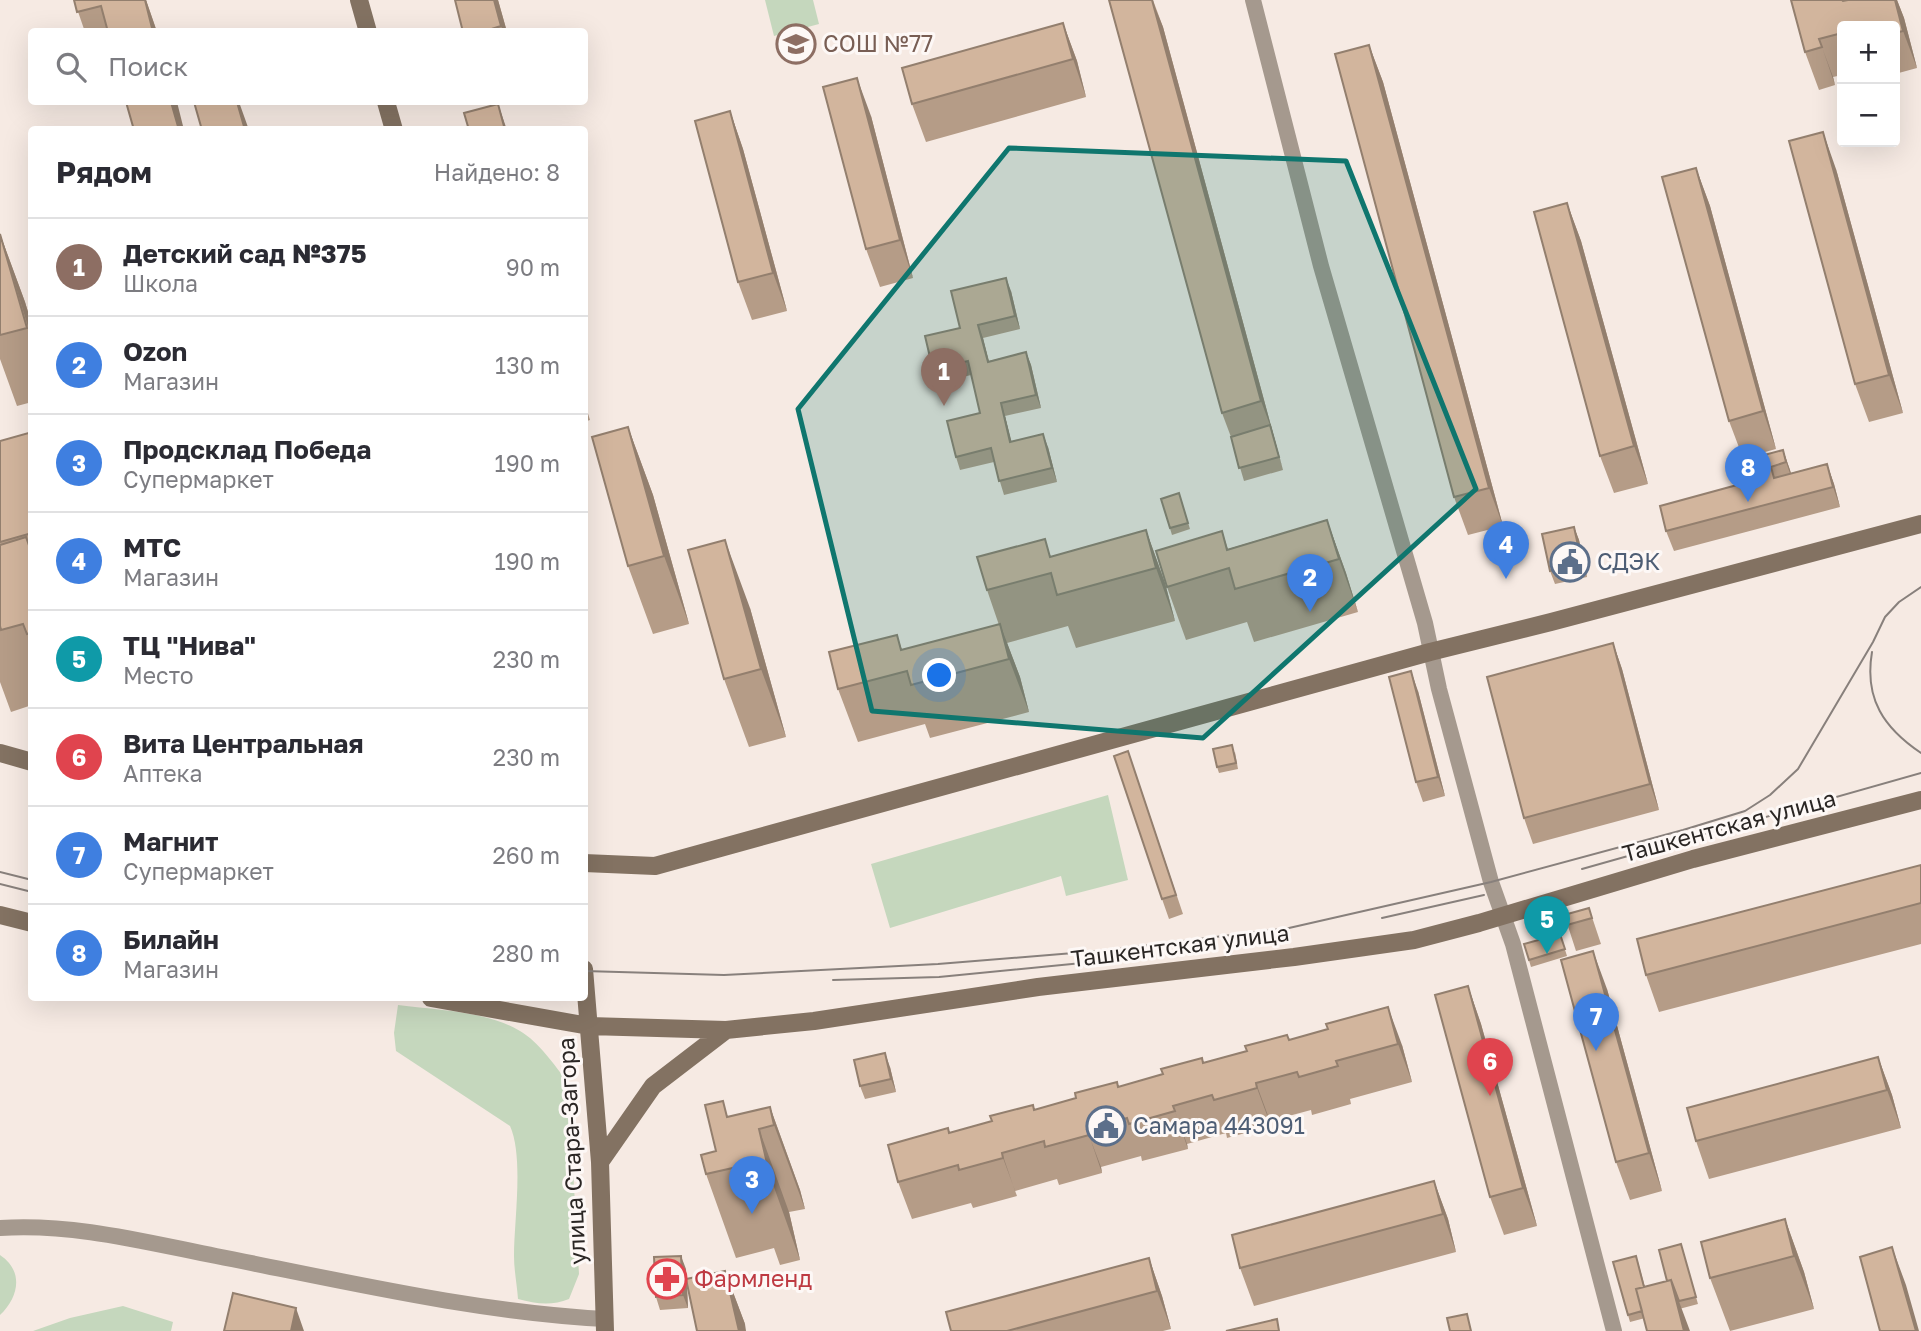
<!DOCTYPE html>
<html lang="ru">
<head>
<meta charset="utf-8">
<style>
	body { margin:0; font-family:"Golos Text",sans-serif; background:#f7f7f7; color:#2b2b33 }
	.controls { position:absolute; right:21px; top:21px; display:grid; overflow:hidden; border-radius:7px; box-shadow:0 7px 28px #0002 }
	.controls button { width:63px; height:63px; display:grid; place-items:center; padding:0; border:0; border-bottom:2px solid #e1e1e2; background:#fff; color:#2b2b33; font:35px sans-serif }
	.you { position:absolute; left:940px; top:676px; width:24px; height:24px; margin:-18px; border:5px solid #fff; border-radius:50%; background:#1a73e8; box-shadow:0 0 0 10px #1a73e833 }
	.badge { display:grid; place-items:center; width:46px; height:46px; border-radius:50%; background:#2563eb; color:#fff; font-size:23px; font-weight:700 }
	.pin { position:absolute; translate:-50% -58px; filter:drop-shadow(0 2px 4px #0008) }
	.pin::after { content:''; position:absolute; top:37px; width:24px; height:21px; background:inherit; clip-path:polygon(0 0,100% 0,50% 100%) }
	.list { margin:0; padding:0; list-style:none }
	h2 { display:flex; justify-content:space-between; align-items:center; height:91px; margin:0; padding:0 28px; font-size:30px }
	h2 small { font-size:23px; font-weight:400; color:#7c7c81 }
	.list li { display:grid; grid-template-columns:46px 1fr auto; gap:21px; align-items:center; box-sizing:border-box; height:98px; padding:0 28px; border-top:2px solid #e1e1e2 }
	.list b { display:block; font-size:26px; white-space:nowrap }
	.list p { margin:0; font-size:23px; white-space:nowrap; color:#7c7c81 }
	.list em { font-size:23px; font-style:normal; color:#7c7c81 }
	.icon { flex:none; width:38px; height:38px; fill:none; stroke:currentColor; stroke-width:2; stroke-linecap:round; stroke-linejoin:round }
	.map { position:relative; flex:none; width:1921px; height:1331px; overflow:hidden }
	.search { position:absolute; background:#fff; box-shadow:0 7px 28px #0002; left:28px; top:28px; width:560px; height:77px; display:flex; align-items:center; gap:18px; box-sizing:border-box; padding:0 24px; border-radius:7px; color:#7c7c81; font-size:26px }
	.panel { position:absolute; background:#fff; box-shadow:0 7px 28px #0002; left:28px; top:126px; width:560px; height:875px; border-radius:7px }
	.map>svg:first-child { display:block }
</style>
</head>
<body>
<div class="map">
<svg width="1921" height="1331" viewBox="0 0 1921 1331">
	<rect width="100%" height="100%" fill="#f6eae3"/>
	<path fill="#c5d7bd" d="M765,0H813L819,24L774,36Z
		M1108,795L1128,880L1066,896L1061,876L890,928L871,864Z
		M398,1005C436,1010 487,1011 520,1031C539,1042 554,1065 568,1082L579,1274L569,1299C552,1306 536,1304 518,1299C517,1285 514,1270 514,1256C514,1221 524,1157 510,1126L396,1051L394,1033Z
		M0,1255C24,1271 19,1297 0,1315Z
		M123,1306L173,1322L171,1331H33L70,1318Z"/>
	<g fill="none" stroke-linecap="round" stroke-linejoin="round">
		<path stroke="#a5998e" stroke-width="16" d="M1253,0L1321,266L1425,623L1439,689L1491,882L1513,944L1614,1331
			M0,1228C72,1223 145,1242 216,1256C344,1281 474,1312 605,1319"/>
		<path stroke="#837262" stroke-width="18" d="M359,0L368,32
			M386,102L394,130
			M0,753L32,762
			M584,863L655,866L1430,652L1551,622L1921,524
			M0,915L32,923
			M584,969L600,1162L605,1331
			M431,998L589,1026L726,1030L814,1021L1038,987L1294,957L1414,940L1479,923L1693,859L1921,800
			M600,1162L653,1086L726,1030"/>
		<path stroke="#88807c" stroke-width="2" d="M1872,652C1864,699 1884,728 1921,753
			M1582,869L1921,773
			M0,872L32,880
			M0,884L32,892
			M1382,918L1484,895
			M584,971L724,975L938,964L1110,950L1289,928L1491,882L1683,830L1745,811L1770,795L1798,769L1873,642L1885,617L1899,602L1921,587
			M833,980L939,977L1133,958"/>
	</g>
	<path fill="#b59c87" d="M74,0H146L157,32H85Z
		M498,0L507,32H463Z
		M1111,0H1153L1163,27L1283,470L1244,481L1231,437L1222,413Z
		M1844,0L1845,1L1848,0H1897L1904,18L1917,68L1895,74V26H1842V75L1833,77L1835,85L1819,90L1805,52Z
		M1063,23L1077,61L1086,97L926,142L912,104Z
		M1369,45L1383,82L1503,526L1468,535L1454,497Z
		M730,111L743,149L787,311L752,320L738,282Z
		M871,116L913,278L880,287L866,249Z
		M1696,168L1710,206L1776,449L1743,458L1729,421Z
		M1836,169L1903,413L1869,422L1855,384Z
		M1567,203L1581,241L1648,484L1614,493L1600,456Z
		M0,234L25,302L32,325V402L17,406L0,359Z
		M1011,291L1020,329L983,338L989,361L1026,352L1031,365L1041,408L1005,416L1011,441L1048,447L1057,482L1004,495L994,462L960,470L956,457L980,413L971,375L938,383L933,370L960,328Z
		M584,400L590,420L584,422Z
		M628,427L653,495L689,624L653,634L628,566Z
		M32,432V548H30L32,551V713L29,706L11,712L0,682V441Z
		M1783,450L1791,473L1827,464L1834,484L1840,507L1674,551L1666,531L1748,482Z
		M1179,493L1190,529L1172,535L1161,499Z
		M1327,520L1346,573L1358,612L1254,642L1247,622L1186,640L1167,587L1222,531L1228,549Z
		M1574,527L1579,540L1587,577L1555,584L1550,571Z
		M1146,530L1165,583L1175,621L1076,648L1068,626L1007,643L1020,677L1029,712L930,738L925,724L858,742L838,689L897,635L902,650L999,625L987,590L1051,557Z
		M750,608L786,737L749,747L724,679Z
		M1613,643L1622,669L1659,810L1533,844L1524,818Z
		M1418,691L1445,796L1423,802L1416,782Z
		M1235,752L1238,769L1219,773L1217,767Z
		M1135,771L1183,914L1169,919L1162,899Z
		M1921,865V944L1659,1012L1646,975Z
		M1562,902L1566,915L1589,908L1601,944L1576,951L1565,917L1551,920L1546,906Z
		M1560,934L1567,956L1531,967L1524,944Z
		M1468,986L1481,1024L1537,1226L1504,1235L1490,1197Z
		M1607,989L1662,1191L1630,1200L1616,1162Z
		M1289,1040L1402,1045L1412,1082L1350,1099L1351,1104L1312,1115L1311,1110L1270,1121L1271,1126L1227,1138L1226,1133L1187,1144L1188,1149L1142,1161L1141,1156L1101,1167L1102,1173L1059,1185L1057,1179L1015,1191L1017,1196L973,1208L971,1203L912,1219L898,1182L950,1133Z
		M1878,1057L1892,1095L1901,1128L1709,1179L1696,1141Z
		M890,1067L896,1092L865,1099L860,1086Z
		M770,1107L800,1190L805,1209L789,1212L800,1260L780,1265L774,1248L736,1258L706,1174L728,1117Z
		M1434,1181L1448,1219L1456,1252L1254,1306L1240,1268Z
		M1785,1219L1804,1272L1814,1309L1730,1331L1710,1278Z
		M1681,1244L1698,1304L1630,1322L1628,1315L1638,1262L1645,1287L1667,1281Z
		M1149,1258L1162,1296L1171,1329L1163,1331H951Z
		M686,1269V1279L725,1271L745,1324L687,1284L688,1308L660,1310L656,1297Z"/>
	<path fill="#937f6e" d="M145,0H146L157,32H153Z
		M494,0H498L507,32H503Z
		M1152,0L1163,27L1283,470L1270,425L1261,401Z
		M1895,0H1897L1904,18L1917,68L1903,31Z
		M1063,23L1077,61L1086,97L1073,59Z
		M1819,39L1833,77L1835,85L1822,47Z
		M1369,45L1383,82L1503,526L1489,488Z
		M857,78L871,116L913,278L900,240Z
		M171,102H177L184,130H179Z
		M237,102H239L249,130H245Z
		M498,104L507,130H505Z
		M730,111L743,149L787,311L773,273Z
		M1823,132L1836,169L1903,413L1889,375Z
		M1696,168L1710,206L1776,449L1763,411Z
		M1567,203L1581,241L1648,484L1634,446Z
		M0,234L25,302L32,325V340Z
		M1006,278L1011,291L1020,329L1015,316Z
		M978,325L983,338L992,375L988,362Z
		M1026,352L1031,365L1041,408L1036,395Z
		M1001,403L1005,416L1015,455L1010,442Z
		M628,427L653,495L689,624L664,556Z
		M1043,434L1048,447L1057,482L1052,468Z
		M1783,450L1790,470L1793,482L1786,462Z
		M1827,464L1834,484L1840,507L1833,487Z
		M1327,520L1346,573L1358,612L1339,559Z
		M1574,527L1579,540L1587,577L1582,564Z
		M1146,530L1165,583L1175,621L1156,568Z
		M725,540L750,608L786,737L761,669Z
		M1000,624L1020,677L1029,712L1009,659Z
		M1613,643L1622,669L1659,810L1650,784Z
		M1411,671L1418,691L1445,796L1438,777Z
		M1593,951L1607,989L1662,1191L1649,1153Z
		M1468,986L1481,1024L1537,1226L1523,1188Z
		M1388,1007L1402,1045L1412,1082L1398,1044Z
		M885,1053L890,1067L896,1092L891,1079Z
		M1878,1057L1892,1095L1901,1128L1887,1090Z
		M1256,1083L1270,1121L1271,1126L1257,1088Z
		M1173,1106L1187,1144L1188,1149L1175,1111Z
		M770,1107L800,1190L805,1209L774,1125Z
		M759,1129L789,1212L800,1260L770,1176Z
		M1087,1130L1101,1167L1102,1173L1089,1135Z
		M1002,1153L1015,1191L1017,1196L1003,1158Z
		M1434,1181L1448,1219L1456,1252L1443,1214Z
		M1785,1219L1804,1272L1814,1309L1794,1256Z
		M1892,1247L1906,1285L1919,1331H1916Z
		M681,1256L686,1269L688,1308L683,1295Z
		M1149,1258L1162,1296L1171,1329L1157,1291Z
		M725,1271L745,1324L746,1331H739Z
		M1671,1280L1690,1331H1684Z
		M296,1308L304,1331H291Z"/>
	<path fill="#d2b59d" stroke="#937f6e" stroke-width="2" d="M74,0H145L153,32H108L101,6L77,12Z
		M455,0H494L501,26L482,32H463Z
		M1109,0H1152L1261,401L1222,413Z
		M1791,0H1842L1843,1L1848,0H1895L1903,31L1895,33V26H1842V33L1819,39L1822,47L1805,52Z
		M1063,23L1073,59L912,104L902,68Z
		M1369,45L1489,488L1454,497L1335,54Z
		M857,78L900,240L866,249L823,87Z
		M126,102H171L179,130H134Z
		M194,102H237L245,130H202Z
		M498,104L505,130H469L464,113Z
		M730,111L773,273L738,282L695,121Z
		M1823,132L1889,375L1855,384L1789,141Z
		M1696,168L1763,411L1729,421L1662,177Z
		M1567,203L1634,446L1600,456L1534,212Z
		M0,234L27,328L0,335Z
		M1006,278L1015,316L978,325L988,362L1026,352L1036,395L1001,403L1010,442L1043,434L1052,468L999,481L991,448L956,457L947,421L980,413L968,361L933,370L925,336L960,328L951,291Z
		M1270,425L1279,457L1239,468L1231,437Z
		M628,427L664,556L628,566L592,437Z
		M32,432V533L0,542V441Z
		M1783,450L1786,462L1771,467L1774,478L1827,464L1833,487L1666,531L1660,506L1748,482L1742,461Z
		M1179,493L1188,523L1170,528L1161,499Z
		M1327,520L1339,559L1235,589L1229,568L1167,587L1156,551L1222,531L1227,550Z
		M1574,527L1582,564L1550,571L1542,534Z
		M1146,530L1156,568L1057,595L1051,573L987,590L977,557L1045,539L1050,557Z
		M26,537L32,554V633L27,634L23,624L1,630L0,626V545Z
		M725,540L761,669L724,679L688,550Z
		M1000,624L1009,659L911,685L907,671L838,689L829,652L897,635L901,650Z
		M1613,643L1650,784L1524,818L1487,677Z
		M1411,671L1438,777L1416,782L1389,677Z
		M1232,745L1236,763L1217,767L1213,749Z
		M1128,751L1176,895L1162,899L1114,756Z
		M1921,865V903L1646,975L1637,939Z
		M1562,902L1564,910L1548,914L1546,906Z
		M1589,908L1592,918L1567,925L1564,915Z
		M1560,934L1565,949L1529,960L1524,944Z
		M1593,951L1649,1153L1616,1162L1561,960Z
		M1468,986L1523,1188L1490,1197L1435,995Z
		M1388,1007L1398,1044L1336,1061L1338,1066L1299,1077L1297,1072L1256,1083L1257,1088L1214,1100L1212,1095L1173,1106L1175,1111L1129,1124L1127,1118L1087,1130L1089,1135L1045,1147L1044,1141L1002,1153L1003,1158L959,1170L958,1165L898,1182L888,1145L948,1128L949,1133L992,1121L990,1116L1033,1105L1034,1110L1076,1098L1075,1093L1117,1082L1118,1087L1163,1074L1161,1069L1202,1058L1203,1063L1247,1051L1245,1046L1287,1035L1289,1040L1328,1029L1326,1024Z
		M885,1053L891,1079L860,1086L854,1060Z
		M1878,1057L1887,1090L1696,1141L1687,1108Z
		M723,1101L727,1117L770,1107L774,1125L759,1129L770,1176L750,1181L746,1165L706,1174L701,1155L716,1151L705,1105Z
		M1434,1181L1443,1214L1240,1268L1232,1235Z
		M1785,1219L1794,1256L1710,1278L1701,1242Z
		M1681,1244L1696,1297L1679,1301L1671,1280L1667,1281L1659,1250Z
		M1892,1247L1916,1331H1880L1860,1257Z
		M681,1256L683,1295L656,1297L654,1257Z
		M1636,1256L1644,1287L1636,1289L1642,1311L1628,1315L1613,1262Z
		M1149,1258L1157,1291L1007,1331H951L946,1312Z
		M725,1271L739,1331H697L686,1279Z
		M1671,1280L1684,1331H1647L1636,1289Z
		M233,1293L296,1308L291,1331H224Z
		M1467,1314L1471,1331H1450L1447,1318Z
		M1277,1319L1279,1331H1226Z"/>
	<path fill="#0f766e" fill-opacity="0.2" stroke="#0f766e" stroke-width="5" stroke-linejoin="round" d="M1009,148L1346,161L1476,489L1203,738L872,711L798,409Z"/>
	<defs>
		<g id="school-ring" transform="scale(2.0125)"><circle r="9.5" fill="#fdf8f6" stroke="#8d6e63" stroke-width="1.5"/><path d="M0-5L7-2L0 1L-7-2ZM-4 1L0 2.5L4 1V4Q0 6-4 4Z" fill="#8d6e63"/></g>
		<g id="civic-ring" transform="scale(2.0125)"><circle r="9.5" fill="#fdf8f6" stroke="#5c6f8a" stroke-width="1.5"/><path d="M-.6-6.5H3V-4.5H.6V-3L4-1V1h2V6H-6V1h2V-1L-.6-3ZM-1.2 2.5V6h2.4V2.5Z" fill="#5c6f8a"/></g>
		<g id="pharmacy-ring" transform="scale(2.0125)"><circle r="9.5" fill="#fdf8f6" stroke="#e0444e" stroke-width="1.5"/><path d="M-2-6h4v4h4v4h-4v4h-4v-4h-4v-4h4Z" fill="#e0444e"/></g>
	</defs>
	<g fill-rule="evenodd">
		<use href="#school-ring" x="796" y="44"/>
		<use href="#civic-ring" x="1570" y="562"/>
		<use href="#civic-ring" x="1106" y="1126"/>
		<use href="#pharmacy-ring" x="667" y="1279"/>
	</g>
	<g text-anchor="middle" stroke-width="6" stroke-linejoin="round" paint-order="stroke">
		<g font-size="23" fill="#785e54" stroke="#fdf8f6" text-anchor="start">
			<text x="823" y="52">СОШ №77</text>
		</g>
		<g font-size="23" fill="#4e5e75" stroke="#fdf8f6" text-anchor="start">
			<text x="1597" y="570">СДЭК</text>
			<text x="1133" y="1134">Самара 443091</text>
		</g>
		<g font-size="23" fill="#2a2624" stroke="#fdf8f6">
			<text transform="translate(1729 826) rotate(-15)" y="8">Ташкентская улица</text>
			<text transform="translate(1180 946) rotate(-7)" y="8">Ташкентская улица</text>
			<text transform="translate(572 1151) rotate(-93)" y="8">улица Стара-Загора</text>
		</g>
		<g font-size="23" fill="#be3a42" stroke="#fdf8f6" text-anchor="start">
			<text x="694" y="1287">Фармленд</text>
		</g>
	</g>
</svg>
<div class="controls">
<button>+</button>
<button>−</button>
</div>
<div class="you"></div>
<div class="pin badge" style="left:944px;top:406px;background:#8d6e63">1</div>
<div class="pin badge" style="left:1310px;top:612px;background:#3f7fe0">2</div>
<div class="pin badge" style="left:752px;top:1214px;background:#3f7fe0">3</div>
<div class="pin badge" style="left:1506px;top:579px;background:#3f7fe0">4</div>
<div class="pin badge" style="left:1547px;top:954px;background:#0f9aa8">5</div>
<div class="pin badge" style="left:1490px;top:1096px;background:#e0444e">6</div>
<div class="pin badge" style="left:1596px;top:1051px;background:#3f7fe0">7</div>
<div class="pin badge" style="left:1748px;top:502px;background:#3f7fe0">8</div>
<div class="search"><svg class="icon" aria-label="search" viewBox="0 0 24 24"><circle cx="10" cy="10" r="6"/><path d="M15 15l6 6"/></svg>Поиск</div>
<section class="panel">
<h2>Рядом<small>Найдено: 8</small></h2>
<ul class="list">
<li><span class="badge" style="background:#8d6e63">1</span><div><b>Детский сад №375</b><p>Школа</p></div><em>90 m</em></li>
<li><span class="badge" style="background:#3f7fe0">2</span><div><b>Ozon</b><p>Магазин</p></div><em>130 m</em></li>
<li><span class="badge" style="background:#3f7fe0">3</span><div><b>Продсклад Победа</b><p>Супермаркет</p></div><em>190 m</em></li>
<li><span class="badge" style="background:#3f7fe0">4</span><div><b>МТС</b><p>Магазин</p></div><em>190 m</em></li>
<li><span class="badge" style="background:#0f9aa8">5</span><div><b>ТЦ &quot;Нива&quot;</b><p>Место</p></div><em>230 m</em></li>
<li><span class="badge" style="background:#e0444e">6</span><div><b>Вита Центральная</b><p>Аптека</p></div><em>230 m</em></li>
<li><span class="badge" style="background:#3f7fe0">7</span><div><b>Магнит</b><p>Супермаркет</p></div><em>260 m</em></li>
<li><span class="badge" style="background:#3f7fe0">8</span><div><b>Билайн</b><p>Магазин</p></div><em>280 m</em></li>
</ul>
</section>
</div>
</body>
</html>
